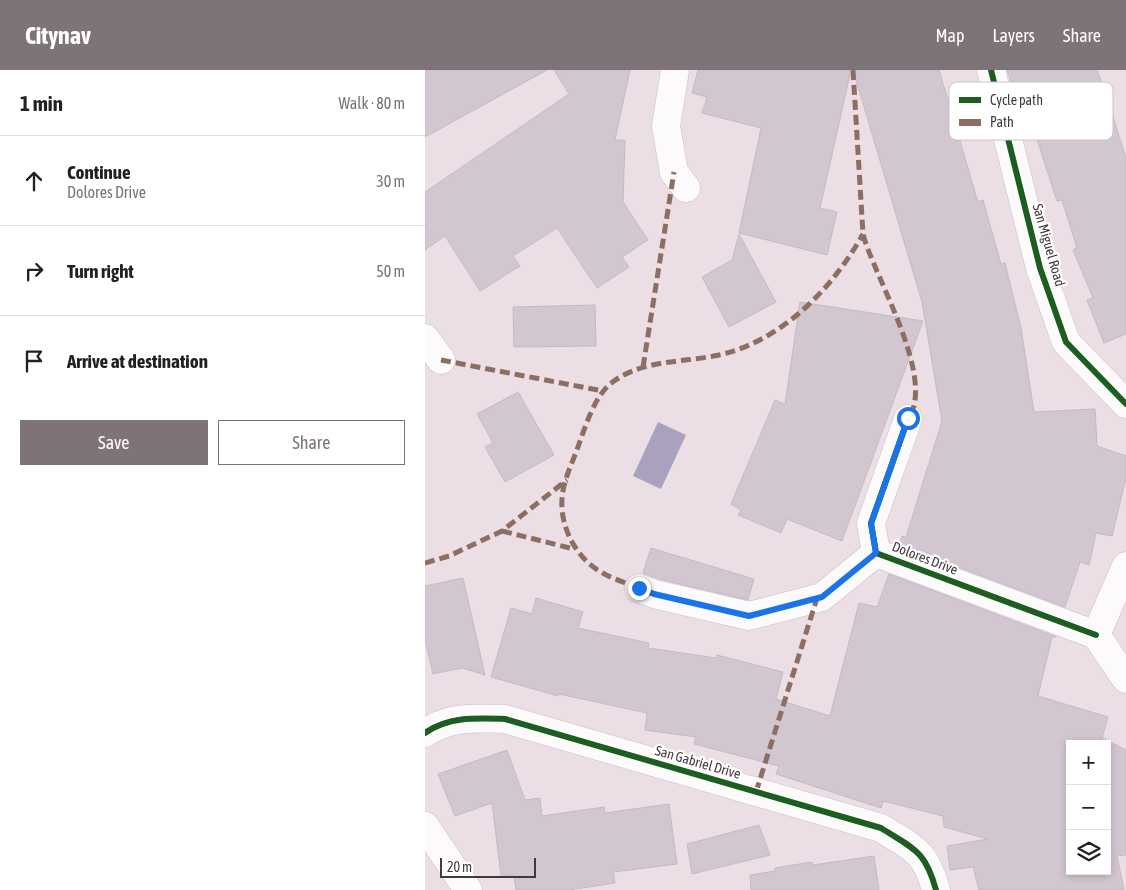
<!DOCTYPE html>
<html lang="en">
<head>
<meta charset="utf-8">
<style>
	body { margin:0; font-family:"Asap Condensed",sans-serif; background:#f6f6f6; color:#202124 }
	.controls { position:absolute; right:15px; bottom:15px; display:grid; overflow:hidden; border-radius:0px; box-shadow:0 2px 8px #0003 }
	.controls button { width:45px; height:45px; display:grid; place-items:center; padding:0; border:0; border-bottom:1px solid #e0e0e0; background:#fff; color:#202124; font:25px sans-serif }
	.scale { position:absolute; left:15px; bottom:12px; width:96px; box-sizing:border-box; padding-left:5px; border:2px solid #43393e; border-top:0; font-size:14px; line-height:18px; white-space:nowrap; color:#43393e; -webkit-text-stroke:4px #fff; paint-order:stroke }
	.stop { position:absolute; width:15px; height:15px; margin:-11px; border:4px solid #1a73e8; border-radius:50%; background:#fff }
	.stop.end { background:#1a73e8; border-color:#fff; box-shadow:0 1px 5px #0008 }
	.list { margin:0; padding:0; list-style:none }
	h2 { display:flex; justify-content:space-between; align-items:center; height:65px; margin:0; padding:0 20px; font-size:21px }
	h2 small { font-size:16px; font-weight:400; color:#757577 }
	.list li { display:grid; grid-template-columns:32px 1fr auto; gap:15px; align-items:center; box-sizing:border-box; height:90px; padding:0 20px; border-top:1px solid #e0e0e0 }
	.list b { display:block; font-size:19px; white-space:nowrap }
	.list p { margin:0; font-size:16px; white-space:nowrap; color:#757577 }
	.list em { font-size:16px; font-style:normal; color:#757577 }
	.actions { display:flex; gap:10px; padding:15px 20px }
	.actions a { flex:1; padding:11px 0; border:1px solid #7e7378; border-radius:0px; text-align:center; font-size:18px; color:#7e7378 }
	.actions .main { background:#7e7378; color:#fff }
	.icon { flex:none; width:28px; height:28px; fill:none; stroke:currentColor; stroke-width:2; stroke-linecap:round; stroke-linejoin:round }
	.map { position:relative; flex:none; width:701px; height:820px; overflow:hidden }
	header { display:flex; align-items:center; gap:30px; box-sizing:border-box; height:70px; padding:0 25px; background:#7e7378; color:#fff }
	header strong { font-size:24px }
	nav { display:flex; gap:28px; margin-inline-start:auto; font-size:18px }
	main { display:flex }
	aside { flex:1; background:#fff }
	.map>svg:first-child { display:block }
</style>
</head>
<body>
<header>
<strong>Citynav</strong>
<nav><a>Map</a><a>Layers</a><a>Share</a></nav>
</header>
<main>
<aside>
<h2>1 min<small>Walk · 80 m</small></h2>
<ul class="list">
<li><svg class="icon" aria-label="ahead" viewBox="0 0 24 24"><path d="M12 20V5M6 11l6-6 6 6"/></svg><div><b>Continue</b><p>Dolores Drive</p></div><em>30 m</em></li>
<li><svg class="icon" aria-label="right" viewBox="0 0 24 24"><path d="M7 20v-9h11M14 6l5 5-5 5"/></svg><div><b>Turn right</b></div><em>50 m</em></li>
<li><svg class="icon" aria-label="arrive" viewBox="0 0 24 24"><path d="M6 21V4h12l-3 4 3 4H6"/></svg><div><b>Arrive at destination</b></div></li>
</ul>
<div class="actions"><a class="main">Save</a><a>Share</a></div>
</aside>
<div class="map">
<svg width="701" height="820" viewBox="0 0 701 820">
	<rect width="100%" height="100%" fill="#ebdfe5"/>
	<path fill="#aaa1bc" d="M233,352L261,365L236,419L208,406Z"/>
	<path fill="#d2c7d0" stroke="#c3bbc1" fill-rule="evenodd" d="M0,0H122L0,67Z
		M129,0H205L190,70H200L198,132L223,170L197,187L204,197L172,218L132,158L88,186L95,196L55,221L20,166L0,180V122L144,24Z
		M273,0H426L395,138L412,142L402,185L314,163L336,58L277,43L282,27L267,23Z
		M428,0H514L553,132L558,130L576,194L580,193L596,258L609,342L670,339L672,376L701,386V408L687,466L671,463L664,495L655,492L640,537L474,475L477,466L481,467L517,351L497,232Z
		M582,0H672L680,21L701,88V264L679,273L662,230L668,228L648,180L652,178L637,130L632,131L602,39L596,41Z
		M314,164L351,232L304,257L277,207L307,190Z
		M375,232L498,251L417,471L362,449L356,463L313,445L316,440L306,434L350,330L360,334Z
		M170,235L171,276L89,277L88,237Z
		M93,322L129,385L80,412L60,377L68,373L52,344Z
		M226,478L329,509L323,530L234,509L218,503Z
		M464,504L631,567H627L613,626L683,647L677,668L701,680V785L692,786L699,820H554L548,797L525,800L522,776L563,769L519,757L518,746L458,731L456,738L351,704L354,696L269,674L271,667L220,660L222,643L134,624L133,626L66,607L86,538L107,544L111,528L158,542L153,558L224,573L223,578L291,588L292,585L358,602L351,629L405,646L434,533L452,537ZM645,674H682V801H645Z
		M38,508L60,605L37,598L8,604L0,570V516Z
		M82,680L100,730L115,728L117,746L179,737L180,743L244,734L252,794L188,802L190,813L144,820H91L89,805L76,806L67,733L30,746L13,704Z
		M334,755L345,785L267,804L262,774Z
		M449,786L454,820H326L325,805L350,801V798L387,792L388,795Z"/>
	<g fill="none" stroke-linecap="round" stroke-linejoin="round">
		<g stroke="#c8bec3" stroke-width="29">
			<path id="minor" d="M250,0L241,56L249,102L261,118
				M566,0L615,198L641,272L701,334
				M0,268L16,290
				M483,349L446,453L451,483L671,565
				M701,496L671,565L701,609
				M214,518L229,524L324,546L397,527L451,483
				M0,663C24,646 52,648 80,649L456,758C489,779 500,780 511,820
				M0,756L43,820"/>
		</g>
		<use href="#minor" stroke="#fcfafb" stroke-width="28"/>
		<path stroke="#8d6e63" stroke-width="5" stroke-dasharray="10 5" stroke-linecap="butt" d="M428,0L438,164C449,207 512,308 483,349
			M16,290L178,321
			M218,297L249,102
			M77,461L149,479
			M0,493L24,486L77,461L142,410
			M214,518C202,513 187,509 176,502C151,488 135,457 137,429C138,410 148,392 154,374C161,355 169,328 185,314C216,289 257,293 294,285C357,271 408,218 438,164
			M331,722L392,528"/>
		<g stroke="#fff" stroke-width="9">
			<path id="cycleway" d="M566,0L615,198L641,272L701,334
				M483,349L446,453L451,483L671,565
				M0,663C24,646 52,648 80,649L456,758C489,779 500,780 511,820"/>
		</g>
		<use href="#cycleway" stroke="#1b5e20" stroke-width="6"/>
	</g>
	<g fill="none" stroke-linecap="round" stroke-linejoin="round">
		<path stroke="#1a73e8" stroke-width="6" d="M214,518L229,524L324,546L397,527L451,483L446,454L483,348"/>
	</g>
	<g text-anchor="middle" stroke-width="4.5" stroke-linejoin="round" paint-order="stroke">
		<g font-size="14" fill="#43393e" stroke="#fff">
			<text transform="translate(624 175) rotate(74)" y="5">San Miguel Road</text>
			<text transform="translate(500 488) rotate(21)" y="5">Dolores Drive</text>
			<text transform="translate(273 692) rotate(16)" y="5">San Gabriel Drive</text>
		</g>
	</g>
	<rect x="524" y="12" width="164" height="58" rx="8" fill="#fff" stroke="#c7c4c5" stroke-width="1"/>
	<rect x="534" y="27" width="22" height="6" fill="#1b5e20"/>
	<rect x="534" y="49" width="22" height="7" fill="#8d6e63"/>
	<g font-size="14" fill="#43393e">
		<text x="565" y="35">Cycle path</text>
		<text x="565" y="57">Path</text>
	</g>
</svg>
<div class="controls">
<button>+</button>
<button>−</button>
<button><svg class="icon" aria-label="layers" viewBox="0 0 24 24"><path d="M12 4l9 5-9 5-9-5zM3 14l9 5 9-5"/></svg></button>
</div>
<div class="scale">20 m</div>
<div class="stop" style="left:483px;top:348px"></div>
<div class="stop end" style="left:214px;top:518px"></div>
</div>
</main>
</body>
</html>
